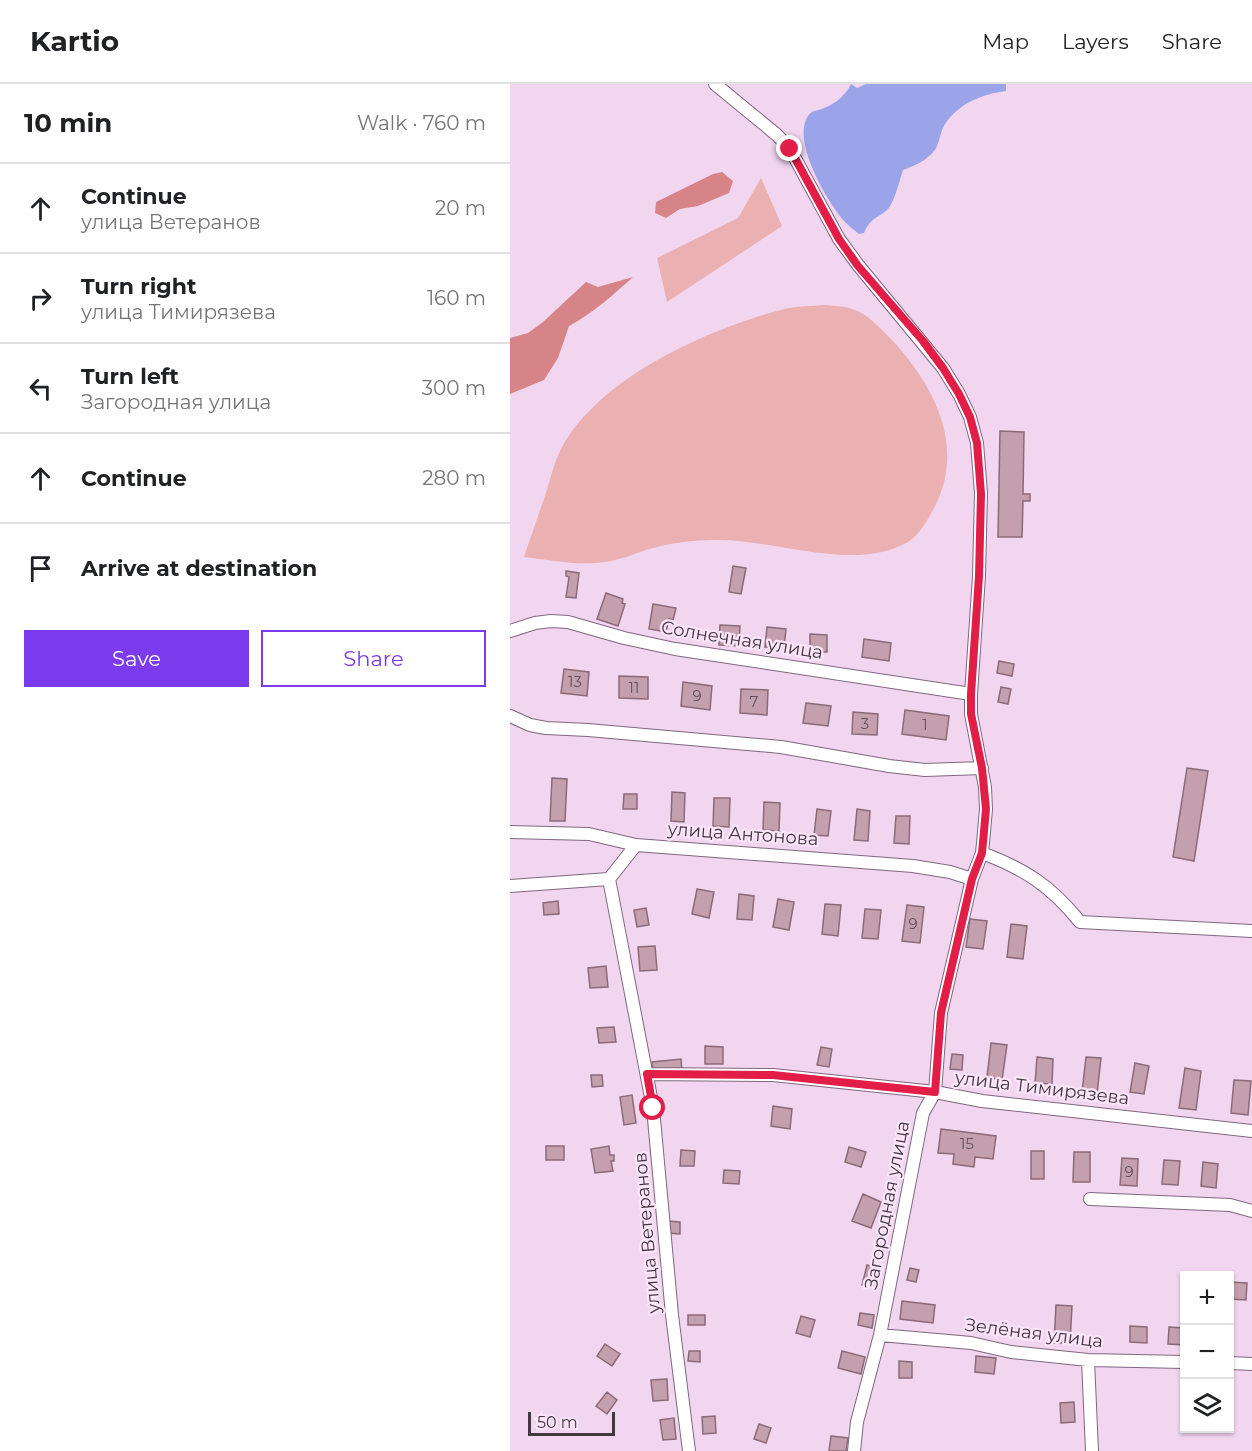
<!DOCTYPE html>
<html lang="en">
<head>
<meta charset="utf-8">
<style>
	body { margin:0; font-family:Montserrat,sans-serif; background:#f6f6f6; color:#202124 }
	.controls { position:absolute; right:18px; bottom:18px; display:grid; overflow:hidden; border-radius:0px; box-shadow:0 2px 4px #0004 }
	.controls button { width:54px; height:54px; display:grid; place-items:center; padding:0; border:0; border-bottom:2px solid #e0e0e0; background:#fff; color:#202124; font:30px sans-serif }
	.scale { position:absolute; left:18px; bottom:15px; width:87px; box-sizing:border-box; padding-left:6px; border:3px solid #423741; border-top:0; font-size:16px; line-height:21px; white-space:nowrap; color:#423741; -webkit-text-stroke:4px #fce5fa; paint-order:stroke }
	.stop { position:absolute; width:18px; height:18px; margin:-14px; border:4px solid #e11d48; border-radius:50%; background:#fff }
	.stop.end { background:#e11d48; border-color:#fff; box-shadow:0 2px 6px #0008 }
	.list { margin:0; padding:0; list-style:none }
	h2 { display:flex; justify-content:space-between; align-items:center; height:78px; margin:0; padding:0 24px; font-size:26px }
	h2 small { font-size:20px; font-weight:400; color:#757577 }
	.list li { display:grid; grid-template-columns:39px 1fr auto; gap:18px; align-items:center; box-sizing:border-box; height:90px; padding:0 24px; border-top:2px solid #e0e0e0 }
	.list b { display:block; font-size:22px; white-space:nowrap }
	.list p { margin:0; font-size:20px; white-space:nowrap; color:#757577 }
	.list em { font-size:20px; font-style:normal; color:#757577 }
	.actions { display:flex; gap:12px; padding:18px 24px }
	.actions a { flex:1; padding:14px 0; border:2px solid #7c3aed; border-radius:0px; text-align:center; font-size:21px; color:#7c3aed }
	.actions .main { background:#7c3aed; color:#fff }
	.icon { flex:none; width:33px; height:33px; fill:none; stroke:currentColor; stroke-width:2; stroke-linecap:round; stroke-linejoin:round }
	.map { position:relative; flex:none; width:742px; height:1367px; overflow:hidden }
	header { display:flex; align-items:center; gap:36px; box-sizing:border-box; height:84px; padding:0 30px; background:#fff; border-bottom:2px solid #e0e0e0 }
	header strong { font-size:28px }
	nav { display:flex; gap:33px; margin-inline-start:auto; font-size:21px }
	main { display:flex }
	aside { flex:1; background:#fff }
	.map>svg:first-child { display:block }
</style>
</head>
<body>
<header>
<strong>Kartio</strong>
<nav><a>Map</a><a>Layers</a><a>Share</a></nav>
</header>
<main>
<aside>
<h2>10 min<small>Walk · 760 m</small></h2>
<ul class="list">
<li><svg class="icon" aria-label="ahead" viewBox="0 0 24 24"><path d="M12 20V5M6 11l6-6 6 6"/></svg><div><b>Continue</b><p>улица Ветеранов</p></div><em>20 m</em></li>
<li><svg class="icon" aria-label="right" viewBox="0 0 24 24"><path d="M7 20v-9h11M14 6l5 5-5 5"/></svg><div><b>Turn right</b><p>улица Тимирязева</p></div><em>160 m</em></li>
<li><svg class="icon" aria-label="left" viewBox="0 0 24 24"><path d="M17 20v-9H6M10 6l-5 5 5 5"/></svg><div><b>Turn left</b><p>Загородная улица</p></div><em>300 m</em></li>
<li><svg class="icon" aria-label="ahead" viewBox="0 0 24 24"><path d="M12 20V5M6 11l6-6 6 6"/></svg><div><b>Continue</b></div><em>280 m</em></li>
<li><svg class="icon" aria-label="arrive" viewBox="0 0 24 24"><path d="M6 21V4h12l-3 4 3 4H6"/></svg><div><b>Arrive at destination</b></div></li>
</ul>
<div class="actions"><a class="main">Save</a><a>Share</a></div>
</aside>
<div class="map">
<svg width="742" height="1367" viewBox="0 0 742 1367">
	<rect width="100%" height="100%" fill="#f2d6f0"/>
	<path fill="#ebb1b2" d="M251,94L272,142L157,218L147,174L228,134Z
		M315,221C324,222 334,222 342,225C357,229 370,244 381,255C425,302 457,364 423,426C417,437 409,451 398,458C344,489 264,455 206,456C184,456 160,459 139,465C124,470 110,476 95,478C69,482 41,476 14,473C21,452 28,432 35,412C41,392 46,370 58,353C101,288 201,244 274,225C287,222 302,222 315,221Z"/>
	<path fill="#d68487" d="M212,88L223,97L219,109L188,122L170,125L156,134L145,129L146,118L203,90Z
		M123,193C102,212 83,229 59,242L48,274L34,296L0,310V254L18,249L33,238L76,198L88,203Z"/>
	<path fill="#9ba4e9" d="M341,0L347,4L356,0H496V7C473,10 449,19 435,40C431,46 430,55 427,62C422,74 405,82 393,86C390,95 384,120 377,126C366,135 361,134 354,149L349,150C344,146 339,142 335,138C318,119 281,57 298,32C302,26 307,27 314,24C325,20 336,11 341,0Z"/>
	<path fill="#c4a0ae" stroke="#8b6a77" stroke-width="1.5" d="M490,347L514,348L513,410H520V417H513L512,453H488Z
		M223,482L236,484L231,510L219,508Z
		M56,487L69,489L66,514L56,513L59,493L56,492Z
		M96,509L113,515L112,519L115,520L108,542L87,535Z
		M143,520L166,524L163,536L159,535L156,548L139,545Z
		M210,541L230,542L229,562L209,561Z
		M257,543L276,545L274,564L255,563Z
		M300,550L317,551V568H300Z
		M354,555L381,559L379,577L352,573Z
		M489,577L504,580L502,592L487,589Z
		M54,585L79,588L77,612L51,609Z
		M109,592L138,593V615L109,614Z
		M173,598L202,602L200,626L171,622Z
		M491,603L501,605L498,620L488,618Z
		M231,605L258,606L257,631L230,629Z
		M296,619L321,622L318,642L293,639Z
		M395,626L439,632L436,656L392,650Z
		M343,628L368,630L367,651L342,650Z
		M677,684L698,687L684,777L663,773Z
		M42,694L57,695L55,737H40Z
		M162,708L175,709L174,738L161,737Z
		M114,710H127V725H113Z
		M204,714H220L219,743L203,742Z
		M254,718L270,719L269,747L253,746Z
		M307,725L321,727L318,752L304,751Z
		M347,725L360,727L358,757L344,756Z
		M386,732H400L399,760L384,759Z
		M187,805L204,808L199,834L182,830Z
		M229,810L244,812L242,836L227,835Z
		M268,815L284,818L279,846L263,843Z
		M48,817L49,830L34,831L33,819Z
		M315,820L331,821L328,852L312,850Z
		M397,821L414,823L410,859L392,857Z
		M136,824L139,841L127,843L124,826Z
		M355,825L371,826L368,855L352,854Z
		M460,835L477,837L473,865L456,863Z
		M501,840L517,842L513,875L497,873Z
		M145,862L147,886L130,887L128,863Z
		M96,882L98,903L80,904L78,884Z
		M104,943L106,958L89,959L87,944Z
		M481,959L497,961L492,996L477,993Z
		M195,962L213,963V980H195Z
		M311,963L322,965L319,983L307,981Z
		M442,970L453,971L452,986L440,985Z
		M527,973L543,975L542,1000L525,999Z
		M576,973L591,974L587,1010L572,1008Z
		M171,975L172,987L143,990L142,978Z
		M625,979L639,982L634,1010L620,1008Z
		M675,984L691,987L686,1026L669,1024Z
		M81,991H92L93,1002L82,1003Z
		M724,996L741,997L738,1031L721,1029Z
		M122,1011L126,1039L114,1041L110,1013Z
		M263,1022L282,1025L280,1045L261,1042Z
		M431,1045L486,1052L483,1075L465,1073L464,1083L443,1080L444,1070L428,1069Z
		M36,1062H54V1076H36Z
		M99,1062L100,1071H104V1077H101L103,1087L85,1089L81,1065Z
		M339,1063L356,1068L351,1083L335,1078Z
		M171,1066L185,1067L184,1082H170Z
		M521,1067H534V1095H521Z
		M564,1068H580V1098H563Z
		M612,1074L628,1075L627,1102L610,1101Z
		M654,1076L670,1077L668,1101L652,1100Z
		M693,1078L708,1080L706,1104L691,1102Z
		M214,1086L230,1087L229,1100L213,1099Z
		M353,1110L371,1118L361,1144L342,1137Z
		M158,1137L170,1138V1150L157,1149Z
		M357,1181L368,1184L363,1204L352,1201Z
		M400,1184L409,1186L406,1198L397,1196Z
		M720,1198L737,1199L736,1216L720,1215Z
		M392,1217L425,1221L423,1239L390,1235Z
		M546,1221L562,1222L560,1259H544Z
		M350,1229L364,1231L362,1244L348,1241Z
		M178,1231H195V1241H178Z
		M291,1232L305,1236L300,1253L286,1249Z
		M620,1242L637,1243V1259L620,1258Z
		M659,1243L674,1244V1261L658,1260Z
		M95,1260L110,1270L102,1282L87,1272Z
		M179,1267H190V1278L178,1277Z
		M332,1267L355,1273L351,1290L328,1284Z
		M466,1272L486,1274L484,1290L465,1288Z
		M389,1277L402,1278V1294H389Z
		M157,1295L158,1316L143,1317L141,1296Z
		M97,1308L107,1316L97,1330L86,1322Z
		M564,1318L565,1338L551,1339L550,1319Z
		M205,1332L206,1349L193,1350L192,1333Z
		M164,1334L166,1355L153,1356L150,1336Z
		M249,1340L261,1344L256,1359L244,1355Z
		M321,1352L338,1354L336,1367H319Z"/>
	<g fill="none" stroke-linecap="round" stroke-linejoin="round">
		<g stroke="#7f677e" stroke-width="14">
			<path id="minor" d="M205,0L267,51L280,65L329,155L348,181L433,284L449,310L460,333L467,359L471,409L469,492L461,610V630L475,703L476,725L474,748L472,769L462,795L431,929L425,1008L413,1029L370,1251L347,1338L344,1367
				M0,547L25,539L41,537L58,538L114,554L165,565L461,610
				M0,632L20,641L36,644L78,646L271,663L379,682L415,686L472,684
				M0,748L79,750L126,761L403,782L440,788L462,795
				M126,761L99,795L143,1024L162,1231L179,1367
				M472,769C515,785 541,802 570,838L742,847
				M0,802L99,795
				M137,990L263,991L425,1008L472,1017L742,1047
				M580,1115L720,1121L742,1127
				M370,1251L461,1259L501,1268L578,1276L674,1278
				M578,1276L582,1367
				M720,1279L742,1280"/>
		</g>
		<use href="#minor" stroke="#fff" stroke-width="12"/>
	</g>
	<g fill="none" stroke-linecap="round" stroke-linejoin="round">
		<path stroke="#e11d48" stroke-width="8" d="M143,1024L137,990L263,991L425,1008L431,929L462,795L472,769L476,725L472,684L461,630V610L469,492L471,410L467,359L460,333L449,310L433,284L413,257L348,182L329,155L280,65"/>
	</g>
	<g text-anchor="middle" stroke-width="4.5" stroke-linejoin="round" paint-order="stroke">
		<g font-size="15" fill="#62515c">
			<text x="65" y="603">13</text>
			<text x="124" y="609">11</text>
			<text x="187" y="617">9</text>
			<text x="244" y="623">7</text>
			<text x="355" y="645">3</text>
			<text x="415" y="646">1</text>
			<text x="403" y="845">9</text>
			<text x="457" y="1065">15</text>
			<text x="619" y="1093">9</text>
		</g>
		<g font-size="18" fill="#423741" stroke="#fce5fa">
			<text transform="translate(232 556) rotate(9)" y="6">Солнечная улица</text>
			<text transform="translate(233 750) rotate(4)" y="6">улица Антонова</text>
			<text transform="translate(532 1004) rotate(7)" y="6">улица Тимирязева</text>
			<text transform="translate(377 1121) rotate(-79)" y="6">Загородная улица</text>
			<text transform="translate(137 1149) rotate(-95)" y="6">улица Ветеранов</text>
			<text transform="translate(524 1249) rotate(7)" y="6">Зелёная улица</text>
		</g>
	</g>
</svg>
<div class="controls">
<button>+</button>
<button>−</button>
<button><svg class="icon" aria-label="layers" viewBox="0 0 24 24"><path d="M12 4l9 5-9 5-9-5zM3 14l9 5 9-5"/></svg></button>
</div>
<div class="scale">50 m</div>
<div class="stop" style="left:143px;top:1024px"></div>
<div class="stop end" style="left:280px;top:65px"></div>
</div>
</main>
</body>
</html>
